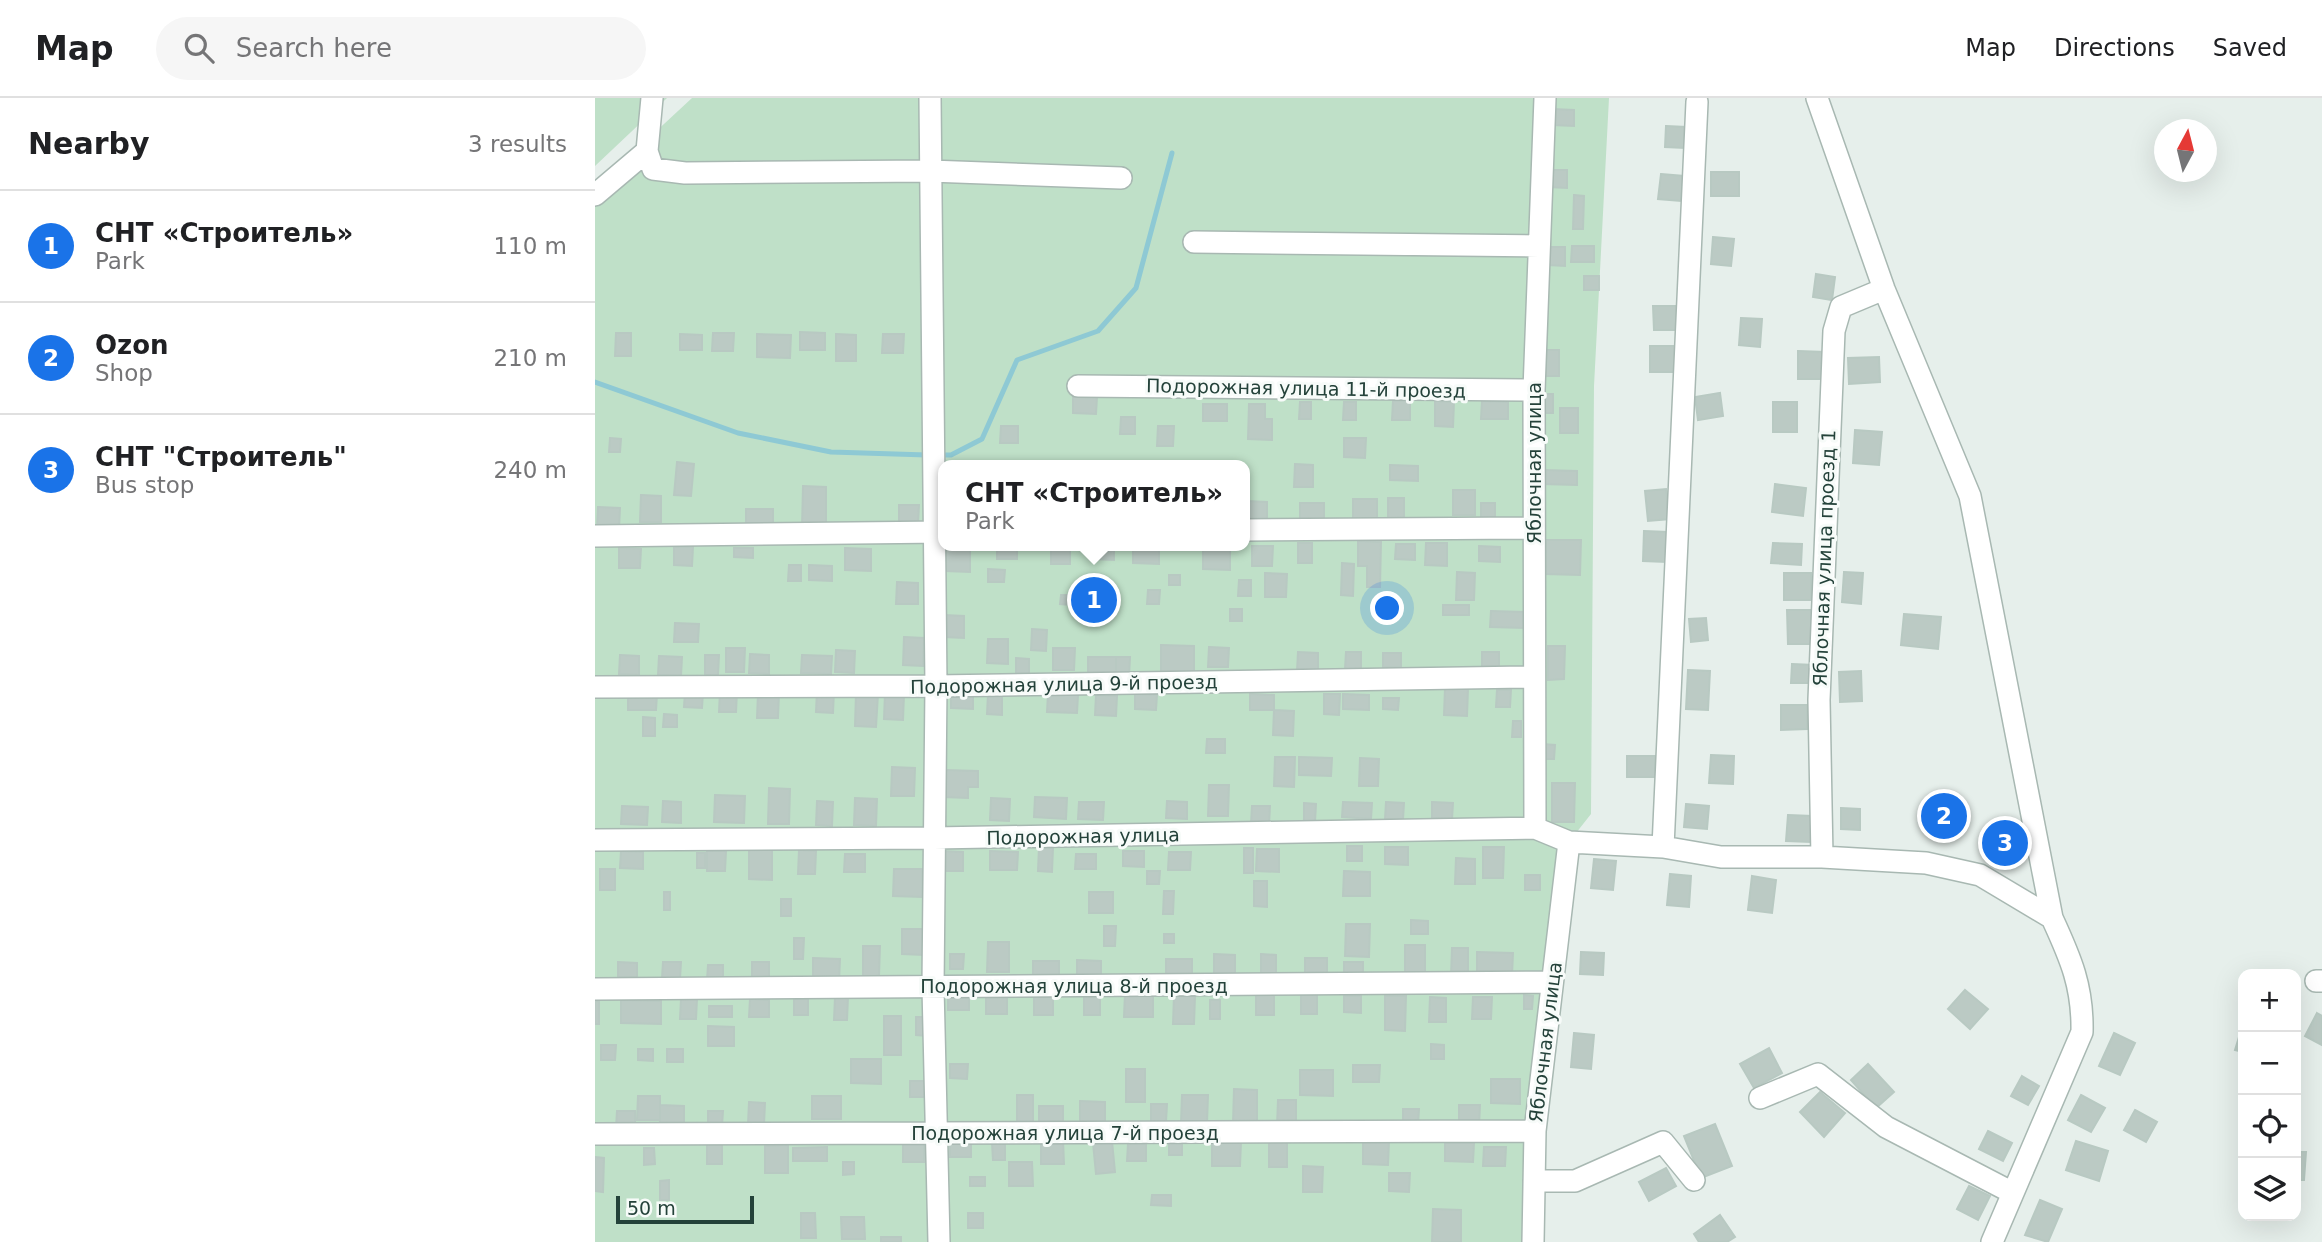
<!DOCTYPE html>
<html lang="en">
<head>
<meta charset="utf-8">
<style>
	body { margin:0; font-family:"DejaVu Sans",sans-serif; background:#f6f6f6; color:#202124 }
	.controls { position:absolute; right:21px; bottom:21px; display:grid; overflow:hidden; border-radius:14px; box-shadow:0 7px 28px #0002 }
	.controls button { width:63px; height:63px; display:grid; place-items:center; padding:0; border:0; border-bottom:2px solid #e0e0e0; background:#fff; color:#202124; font:35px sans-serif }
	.compass { position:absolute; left:1559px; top:21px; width:63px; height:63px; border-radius:50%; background:#fff; box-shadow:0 7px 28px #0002; rotate:7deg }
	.scale { position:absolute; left:21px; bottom:18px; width:138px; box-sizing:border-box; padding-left:7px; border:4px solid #24423a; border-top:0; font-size:19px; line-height:24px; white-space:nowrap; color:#24423a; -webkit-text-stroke:5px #f7fbf9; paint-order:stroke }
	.you { position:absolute; left:793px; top:511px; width:24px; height:24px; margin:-18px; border:5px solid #fff; border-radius:50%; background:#1a73e8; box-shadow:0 0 0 10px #1a73e833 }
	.badge { display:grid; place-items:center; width:46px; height:46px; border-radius:50%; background:#1a73e8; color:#fff; font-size:23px; font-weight:700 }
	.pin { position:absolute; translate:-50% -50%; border:4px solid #fff; box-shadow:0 2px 7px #0006 }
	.popup { position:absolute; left:343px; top:362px; width:312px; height:91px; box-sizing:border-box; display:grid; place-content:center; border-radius:14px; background:#fff; filter:drop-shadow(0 2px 5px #0005); font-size:23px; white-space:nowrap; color:#757577 }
	.popup b { font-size:26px; color:#202124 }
	.popup::after { content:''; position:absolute; left:50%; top:100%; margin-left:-14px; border:14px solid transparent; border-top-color:#fff }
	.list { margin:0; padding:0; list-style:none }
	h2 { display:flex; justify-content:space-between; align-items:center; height:91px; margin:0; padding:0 28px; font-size:30px }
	h2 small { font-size:23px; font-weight:400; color:#757577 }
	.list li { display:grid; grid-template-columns:46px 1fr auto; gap:21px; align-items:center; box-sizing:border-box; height:112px; padding:0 28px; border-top:2px solid #e0e0e0 }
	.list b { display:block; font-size:26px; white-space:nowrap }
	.list p { margin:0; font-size:23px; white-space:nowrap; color:#757577 }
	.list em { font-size:23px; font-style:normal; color:#757577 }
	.icon { flex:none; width:38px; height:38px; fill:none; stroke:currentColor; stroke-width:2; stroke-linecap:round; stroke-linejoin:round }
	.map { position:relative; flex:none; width:1727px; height:1144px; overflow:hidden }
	header { display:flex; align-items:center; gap:42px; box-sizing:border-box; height:98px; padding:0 35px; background:#fff; border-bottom:2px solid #e0e0e0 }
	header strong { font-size:33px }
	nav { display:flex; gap:38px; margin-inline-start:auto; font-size:24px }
	.search { width:490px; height:63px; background:#f6f6f6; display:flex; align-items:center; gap:18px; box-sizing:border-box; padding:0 24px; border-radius:38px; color:#757577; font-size:26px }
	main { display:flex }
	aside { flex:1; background:#fff }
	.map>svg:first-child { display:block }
</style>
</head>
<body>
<header>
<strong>Map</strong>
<div class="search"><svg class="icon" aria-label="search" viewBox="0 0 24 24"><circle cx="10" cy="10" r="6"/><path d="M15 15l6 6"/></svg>Search here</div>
<nav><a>Map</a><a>Directions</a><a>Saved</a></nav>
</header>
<main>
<aside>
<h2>Nearby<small>3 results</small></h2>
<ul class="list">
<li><span class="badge">1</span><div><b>СНТ «Строитель»</b><p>Park</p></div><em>110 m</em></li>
<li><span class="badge">2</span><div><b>Ozon</b><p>Shop</p></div><em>210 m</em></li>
<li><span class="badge">3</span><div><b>СНТ &quot;Строитель&quot;</b><p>Bus stop</p></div><em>240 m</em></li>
</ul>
</aside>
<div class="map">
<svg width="1727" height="1144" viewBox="0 0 1727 1144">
	<rect width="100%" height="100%" fill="#e6efeb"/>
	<path fill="#bfe0c8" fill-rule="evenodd" d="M0,0H72L0,68Z
		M97,0H1014L999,288L996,716L966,754L931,1014L932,1144H0V90ZM349,367H650V448H349Z"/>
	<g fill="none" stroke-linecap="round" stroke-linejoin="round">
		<path stroke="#8ec9d4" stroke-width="5" d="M0,284L143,335L236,354L332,357
			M342,357H356L387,341L422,262L503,233L541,190L577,55"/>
	</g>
	<path fill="#bbcac4" stroke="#b8c9c2" stroke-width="2" d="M957,11L979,12V28L957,27Z
		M1071,28L1091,29L1090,50L1070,49Z
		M954,72H972V90L953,89Z
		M1116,74H1144V98H1116Z
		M1066,76L1089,78L1086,103L1063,101Z
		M979,97L989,98L988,131H978Z
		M1118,139L1139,141L1136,168L1116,166Z
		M977,148H999V164H976Z
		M953,149H970V168L953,167Z
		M1221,176L1240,179L1237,202L1218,199Z
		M989,178H1004V192H989Z
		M1058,208H1084V232H1059Z
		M1146,220L1167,221L1165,249L1144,247Z
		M205,234L230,235V252H205Z
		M21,235H36V258H20Z
		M118,235H139L138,253H117Z
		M85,236L107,237V252H85Z
		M162,236L196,237L195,260L162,259Z
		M241,236L261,237V263H241Z
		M288,236H309L308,255H287Z
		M1055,248H1080V274H1055Z
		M947,252H964V278H946Z
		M1203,253L1230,254L1229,281H1203Z
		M1284,259L1285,284L1254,286L1253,260Z
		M1125,295L1128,318L1103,322L1100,299Z
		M946,296H958V315H945Z
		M478,298L502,299L501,316L478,315Z
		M798,303H815V322H797Z
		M840,303L859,304L858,329L840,328Z
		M887,303L913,304V321H886Z
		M705,304H716V321H704Z
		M749,304H761V322H748Z
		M1178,304H1202V334H1178Z
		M608,306H632V323H608Z
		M654,306H670V321H677V342L653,341Z
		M965,310H983V335H965Z
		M526,319H540V336H525Z
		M406,328H423V345H405Z
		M563,328H579L578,348H562Z
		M1260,332L1287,334L1284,367L1258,365Z
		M15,340L26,341L25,354H14Z
		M749,340H771L770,360L749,359Z
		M82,364L99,366L96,398L79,397Z
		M700,366L718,367V389H699Z
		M795,367L823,368V383L795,382Z
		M948,372L982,373V387L947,386Z
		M1180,386L1211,390L1208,418L1177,414Z
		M208,388L231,389V430L207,429Z
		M1071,391L1075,421L1053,423L1050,393Z
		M858,392H880V417H858Z
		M46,397L66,398V424H45Z
		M793,400H809V424L793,423Z
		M758,401H782V423H758Z
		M652,403L672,404V427H652Z
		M705,405H729V426H705Z
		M886,405H900V423H886Z
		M304,407H324L323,426H304Z
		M3,409L25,410L24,431H2Z
		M151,411H178V426H151Z
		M1049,433L1073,434L1072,464L1048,463Z
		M951,442H986L985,477L950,476Z
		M763,443L786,444L785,489H772V468H763Z
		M703,445H717V465H703Z
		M831,445H852V468L830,467Z
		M1178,445L1207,446L1206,467L1176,465Z
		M801,446H820V462L800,461Z
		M351,448H375V474L350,473Z
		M402,448H422V461H402Z
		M456,448H475V466H456Z
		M657,448H678L677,468H657Z
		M884,448L905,449V464L884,463Z
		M79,449H98L97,468L79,467Z
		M497,449H519V462L497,461Z
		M608,449H635V472L608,471Z
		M24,450L46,451L45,470H24Z
		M139,450H158V460L139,459Z
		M250,450L276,451V473L250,472Z
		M538,451L564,452V466L538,465Z
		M747,465L759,466L758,498L746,497Z
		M194,467H206V483H193Z
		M214,467L237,468V483L214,482Z
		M393,471L410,472L409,484H393Z
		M862,474L880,475L879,502H861Z
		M1249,474L1268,475L1266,506L1247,504Z
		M670,475L692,476L691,499H670Z
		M1189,475H1216V502H1189Z
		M574,477H585V487H574Z
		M644,482H656V498H643Z
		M302,484L323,485V506H301Z
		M553,492H565L564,506H552Z
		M466,497H475V507L465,506Z
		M848,507H874V517H848Z
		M635,511H647V523H635Z
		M1192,512H1217V546H1193Z
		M896,513L931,514L930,530L895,529Z
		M1309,516L1346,519L1343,551L1306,547Z
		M349,517L369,518V540L349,539Z
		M1111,520L1113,542L1096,544L1094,521Z
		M80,525L104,526L103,544H79Z
		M437,531L452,532L451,553L436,552Z
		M309,539L329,540L328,568L308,567Z
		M393,541H413V566L392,565Z
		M566,547L599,548V575L566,574Z
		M953,548H970L969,581L953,582Z
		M614,549L634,550L633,569H613Z
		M131,550H150L149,574H131Z
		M458,550H480L479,572H458Z
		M241,552L260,553L259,575L240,574Z
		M703,554L723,555V573H702Z
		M751,554H766V571H750Z
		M887,554H904V571H887Z
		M788,555H806V569H788Z
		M155,556L174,557V576L154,575Z
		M25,557L44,558V577L24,576Z
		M110,557H124L123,577H110Z
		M207,557L237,558L236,576L206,575Z
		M64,558L87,559L86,578L63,577Z
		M493,559H521V577H493Z
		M521,559H535L534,579H521Z
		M421,560L434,561V576H421Z
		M1197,566L1219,567L1218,585H1196Z
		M1093,572L1115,573L1113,612L1091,611Z
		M1266,573L1267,603L1245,604L1244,574Z
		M850,590L873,591L872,618L849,617Z
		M222,592H239L238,615L221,614Z
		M902,592H916L915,609H901Z
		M125,593H142L141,614H124Z
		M90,594H108L107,610L89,609Z
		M33,595L62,596L61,612H33Z
		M163,595H184L183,620H162Z
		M261,595L283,596L281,629L260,628Z
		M290,595L309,596L308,622L289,621Z
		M356,595L378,596V611L356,610Z
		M393,596H407V617L392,616Z
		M453,596L483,597L482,615L452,614Z
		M540,596L562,597L561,612L540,611Z
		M655,596L679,597V612H655Z
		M729,596H745L744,617L729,616Z
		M748,596L774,597V612L748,611Z
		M501,597L522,598L521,618L500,617Z
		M788,600H804L803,612L788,611Z
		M1186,607H1212V631L1186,632Z
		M679,612L699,613L698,638L678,637Z
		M69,616L82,617V629H68Z
		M48,619L60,620V638H48Z
		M918,623H926V639H917Z
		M612,641H630V655H611Z
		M947,646L960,647L959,661H947Z
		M1116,657L1139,658L1138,686L1114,685Z
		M1032,658H1060V679H1032Z
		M680,659H700L699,689L679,688Z
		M704,659L737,660L736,678L704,677Z
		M765,660L784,661L783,688H764Z
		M297,669L320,670L319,698H296Z
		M349,672L383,673V689H373V700L348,699Z
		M957,685H980L979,724H957Z
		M614,687H634L633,718H613Z
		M174,690L195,691L194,726H173Z
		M120,697L150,698L149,725L119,724Z
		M440,699L472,700L471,721L439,719Z
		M260,700L282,701L281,728L259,727Z
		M396,700L415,701L414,723L395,722Z
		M68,703L86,704V725L67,724Z
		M222,703L238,704L237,728L221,727Z
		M572,703L592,704V721L571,720Z
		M484,704H509L508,722L483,721Z
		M748,704L777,705L776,721L747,719Z
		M791,704L809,705L808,721H790Z
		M837,704L858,705L857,721L837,720Z
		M709,705L721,706L720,724H709Z
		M1091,706L1114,708L1112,731L1089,729Z
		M27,708L53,709L52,727L26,726Z
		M657,708H675L674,727L656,726Z
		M1246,710L1265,711V732L1246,731Z
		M1353,713V727L1334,728L1333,714Z
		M1193,717L1217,718L1216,744L1191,743Z
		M752,748H767V763H752Z
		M444,749L458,750L457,774L443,773Z
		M790,749H813V767L790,766Z
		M888,749H909L908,780H888Z
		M649,750H658V775H649Z
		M154,751L177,752V782L154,781Z
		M662,751H684V774L661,773Z
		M204,752L221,753L220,776H203Z
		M26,753L48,754V771L25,770Z
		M112,753H131L130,773H112Z
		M346,753L368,754V773H345Z
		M395,753L423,754L422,772H395Z
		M528,753H549V769L528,768Z
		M574,754H596L595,772H573Z
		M102,755H110V770H102Z
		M250,756H270V774H249Z
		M481,756H501V771H480Z
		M861,760L880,761V786H860Z
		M999,761L1021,763L1018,792L996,790Z
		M5,771H20V792H5Z
		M299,771H327V799L298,798Z
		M552,773H565L564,786H552Z
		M749,773L775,774V798H748Z
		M1075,776L1096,778L1094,809L1072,807Z
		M930,777H945V792H930Z
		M1157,778L1181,782L1177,815L1153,812Z
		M659,783H672V809L659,808Z
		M569,793H579L578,816H568Z
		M69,794H75V812H69Z
		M494,794H518V815H494Z
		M186,801H196V818H186Z
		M816,822L833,823V836H816Z
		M751,826H775L774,859L750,858Z
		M509,828H521L520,848H509Z
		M307,831H329V857L307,856Z
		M569,836H579V845H569Z
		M199,840H209L208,861H199Z
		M393,844H414V874H392Z
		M810,847H830V877H810Z
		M268,848H285L284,878H268Z
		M857,850H873V878H856Z
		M882,854L918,855L917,877H882Z
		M986,854L1009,855L1008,877L985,876Z
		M355,856H369L368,871H355Z
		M619,856L640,857V880L619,879Z
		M666,856L681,857V879H666Z
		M218,860L245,861L244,883L218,882Z
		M710,860H732V878L710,877Z
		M571,861H597V880H571Z
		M482,862L506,863V877H482Z
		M438,863H464V877H438Z
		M23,864L42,865V879H23Z
		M68,864H86L85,881L67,880Z
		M157,864H174V882L157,881Z
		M749,864H768V878H749Z
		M113,867H128V882H112Z
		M1370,892L1393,911L1375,931L1353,911Z
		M353,893H374V912H353Z
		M439,893H458V917H439Z
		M391,894H412V916H391Z
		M661,894H679V917H661Z
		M530,895H558V919H529Z
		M489,897L505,898V917H489Z
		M706,897H722V916H706Z
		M929,897L938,898L937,911H929Z
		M579,898H600L599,926H578Z
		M749,898H766V915L749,914Z
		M790,898H811L810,933L790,932Z
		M240,899H253L252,922H239Z
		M835,899L851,900V924H834Z
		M878,899H897L896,921H877Z
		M86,901H102L101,921H85Z
		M155,901L174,902V919H154Z
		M199,901H213V917H199Z
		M26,902L66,903V926L26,925Z
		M615,902H625V921H615Z
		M0,903H4V926H0Z
		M114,908H137V919H114Z
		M1722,915L1727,918V947L1710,938Z
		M289,918H306V957H289Z
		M321,919H332V938L321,937Z
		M1648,926V954L1640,952Z
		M113,928L139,929V948H113Z
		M979,935L999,937L996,971L976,969Z
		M1519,935L1540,945L1525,977L1504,968Z
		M836,946L849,947V961H836Z
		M6,947H21L20,962H6Z
		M1174,950L1187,975L1159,990L1145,966Z
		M43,951H58V963L43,962Z
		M72,951H88V964H72Z
		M256,961H286V986L256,985Z
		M355,966H373L372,981L355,980Z
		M1273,966L1299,994L1281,1010L1256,982Z
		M758,967H785L784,984H758Z
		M531,971H550V1004H531Z
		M705,972H738V998L705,997Z
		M1427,978L1444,988L1433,1007L1416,998Z
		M896,981H925V1006L896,1005Z
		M315,983H333L332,999H315Z
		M639,991L662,992V1026L638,1025Z
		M1225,994L1250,1015L1229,1039L1205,1014Z
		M422,997H438V1028H422Z
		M587,997H613L612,1025H586Z
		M1486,997L1510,1010L1496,1034L1473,1022Z
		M43,998H65V1022H42Z
		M217,998H246V1021H217Z
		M683,1002H701V1028H682Z
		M485,1003L510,1004V1026H485Z
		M154,1004L170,1005L169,1026H153Z
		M556,1006H572L571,1024H556Z
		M65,1007L89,1008V1030L65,1029Z
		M864,1007H885L884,1029H864Z
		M444,1008H468V1027H444Z
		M808,1011H824L823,1027H808Z
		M1540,1012L1562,1024L1551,1044L1529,1032Z
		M22,1013H40V1030H21Z
		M113,1013H128L127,1028H113Z
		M1120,1026L1137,1068L1106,1080L1089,1038Z
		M1393,1033L1417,1045L1408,1063L1384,1051Z
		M355,1040H376V1059H355Z
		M468,1041L469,1066H446V1042Z
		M517,1043L520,1074L501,1076L498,1045Z
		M768,1043H794L793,1067L768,1066Z
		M1481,1043L1513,1053L1504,1083L1471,1072Z
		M617,1044H646L645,1068H617Z
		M674,1044H692V1069H674Z
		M308,1045H329V1064H308Z
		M397,1045H410V1062H398Z
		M574,1045L587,1046V1057H574Z
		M850,1045H879L878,1064L850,1063Z
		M112,1046H127V1066H112Z
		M533,1046H551V1063H532Z
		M193,1047V1075H170V1048Z
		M232,1049V1063H198V1050Z
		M889,1049H911L910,1068H888Z
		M49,1050H59L60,1066L49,1067Z
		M1701,1054H1711L1709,1082H1701Z
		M0,1059L9,1060L8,1094L0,1093Z
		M248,1064H259V1076L248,1077Z
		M414,1064H437L438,1088H414Z
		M708,1068L728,1069L727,1094H708Z
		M1071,1070L1081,1088L1054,1103L1044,1084Z
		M794,1075H815L814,1094L794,1093Z
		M375,1079H390V1088H375Z
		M74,1082V1102H65V1083Z
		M1374,1088L1395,1098L1383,1122L1362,1111Z
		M557,1097H576V1108L556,1107Z
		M1445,1102L1467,1111L1453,1144L1430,1137Z
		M838,1111L866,1112V1144H837Z
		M206,1115H220L221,1140H206Z
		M373,1115H388V1130H373Z
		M1125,1117L1140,1139L1132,1144H1104L1099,1136Z
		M246,1119H269L270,1141H247Z
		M286,1139H306V1144H286Z"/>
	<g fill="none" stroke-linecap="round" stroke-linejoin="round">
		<g stroke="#a8b8b2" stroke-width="24">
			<path id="minor" d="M57,0L52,53L58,71L90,75L335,73L526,80
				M335,0L341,588L338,889L344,1144
				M1222,0L1289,191L1375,398L1457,820C1476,861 1488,889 1487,934L1397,1144
				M0,97L52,53
				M599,144L944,148
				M483,288L939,292
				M650,432L938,430
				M0,438L349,434
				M0,589L341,588L939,579
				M940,730L939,292L950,0
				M0,742L339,740L940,730L974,744L1068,749L1126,759H1227L1331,765L1385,777L1457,820
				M1068,749L1102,4
				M1227,759L1224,602L1239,233L1246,209L1289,191
				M1721,883H1727
				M0,891L957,884
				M1165,1000L1223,976L1291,1029L1418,1095
				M0,1036L940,1033
				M939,1083H980L1068,1044L1099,1082
				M938,1144L940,1033L974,744"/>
		</g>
		<use href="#minor" stroke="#fff" stroke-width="21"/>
	</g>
	<g text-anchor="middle" stroke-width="6" stroke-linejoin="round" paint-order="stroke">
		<g font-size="19" fill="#24423a" stroke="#f7fbf9">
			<text transform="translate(711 290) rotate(1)" y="7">Подорожная улица 11-й проезд</text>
			<text transform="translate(939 365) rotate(-90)" y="7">Яблочная улица</text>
			<text transform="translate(1229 460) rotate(-88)" y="7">Яблочная улица проезд 1</text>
			<text transform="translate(469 586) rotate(-1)" y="7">Подорожная улица 9-й проезд</text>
			<text transform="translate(488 738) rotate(-1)" y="7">Подорожная улица</text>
			<text x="479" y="895">Подорожная улица 8-й проезд</text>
			<text transform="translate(950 944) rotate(-83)" y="7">Яблочная улица</text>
			<text x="470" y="1042">Подорожная улица 7-й проезд</text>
		</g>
	</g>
</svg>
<div class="controls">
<button>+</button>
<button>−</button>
<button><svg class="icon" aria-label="locate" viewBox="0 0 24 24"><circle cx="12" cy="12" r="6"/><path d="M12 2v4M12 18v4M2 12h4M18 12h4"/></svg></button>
<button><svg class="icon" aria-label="layers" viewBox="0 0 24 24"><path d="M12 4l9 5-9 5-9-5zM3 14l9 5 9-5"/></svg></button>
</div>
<svg class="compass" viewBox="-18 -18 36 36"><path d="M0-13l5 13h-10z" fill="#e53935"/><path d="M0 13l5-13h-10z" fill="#757577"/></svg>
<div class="scale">50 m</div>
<div class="you"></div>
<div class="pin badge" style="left:499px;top:502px">1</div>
<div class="popup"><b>СНТ «Строитель»</b>Park</div>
<div class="pin badge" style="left:1349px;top:718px">2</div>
<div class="pin badge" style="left:1410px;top:745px">3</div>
</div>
</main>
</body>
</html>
